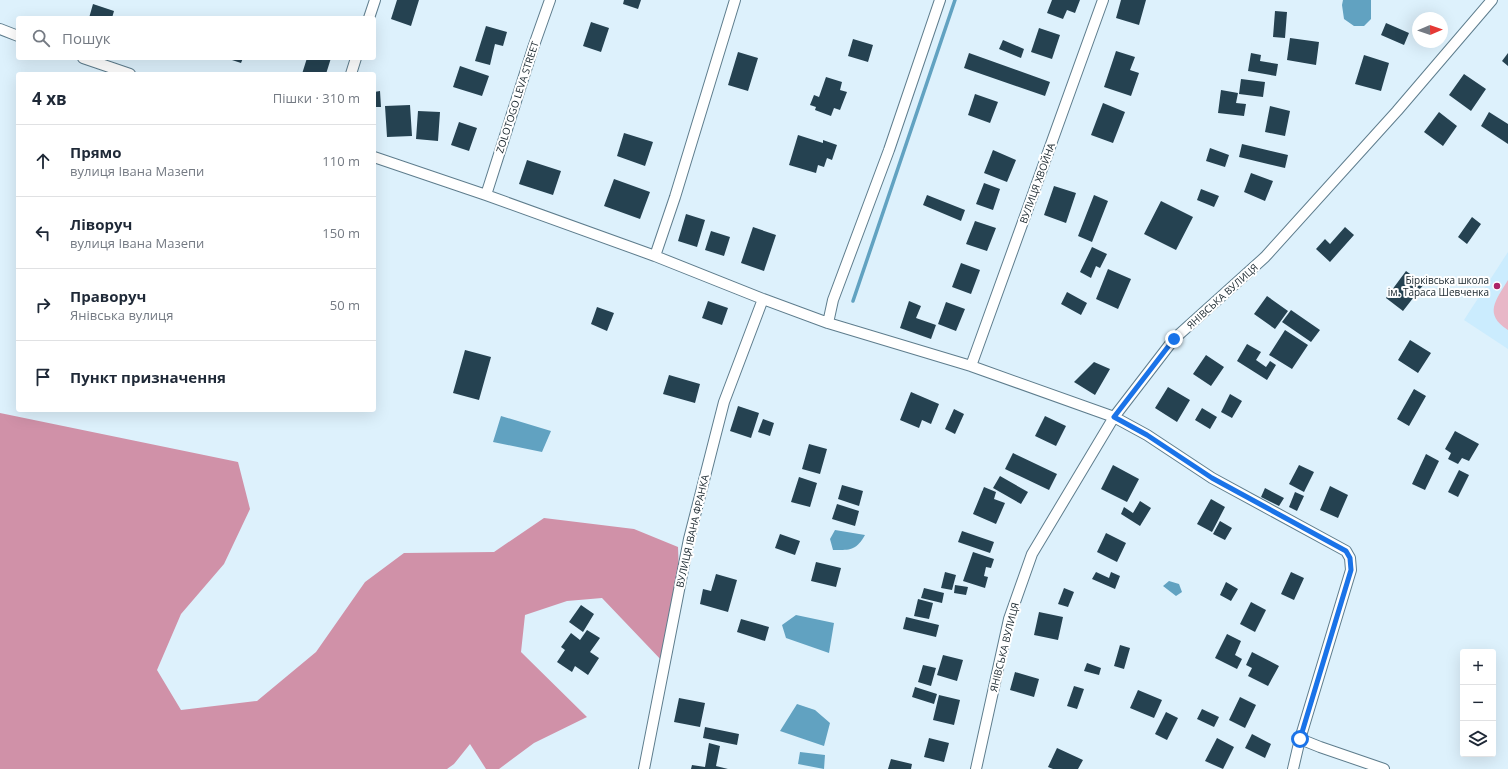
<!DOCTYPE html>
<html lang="uk">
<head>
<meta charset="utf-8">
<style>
	body { margin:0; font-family:"Open Sans",sans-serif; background:#f6f6f7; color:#1f2937 }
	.controls { position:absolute; right:12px; bottom:12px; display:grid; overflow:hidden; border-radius:4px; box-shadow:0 4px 16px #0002 }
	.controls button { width:36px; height:36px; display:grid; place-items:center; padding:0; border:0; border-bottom:1px solid #e0e1e3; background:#fff; color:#1f2937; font:20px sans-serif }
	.compass { position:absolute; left:1412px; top:12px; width:36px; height:36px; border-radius:50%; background:#fff; box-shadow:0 4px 16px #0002; rotate:88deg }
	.stop { position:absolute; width:12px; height:12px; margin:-9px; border:3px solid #1a73e8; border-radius:50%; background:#fff }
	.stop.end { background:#1a73e8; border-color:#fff; box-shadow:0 1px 4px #0008 }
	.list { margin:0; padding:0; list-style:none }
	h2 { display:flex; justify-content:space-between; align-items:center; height:52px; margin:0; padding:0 16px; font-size:17px }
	h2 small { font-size:13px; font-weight:400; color:#747a83 }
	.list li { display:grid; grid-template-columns:26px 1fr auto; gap:12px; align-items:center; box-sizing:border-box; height:72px; padding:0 16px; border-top:1px solid #e0e1e3 }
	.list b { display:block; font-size:15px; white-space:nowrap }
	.list p { margin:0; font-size:13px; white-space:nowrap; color:#747a83 }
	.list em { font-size:13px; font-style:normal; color:#747a83 }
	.icon { flex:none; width:22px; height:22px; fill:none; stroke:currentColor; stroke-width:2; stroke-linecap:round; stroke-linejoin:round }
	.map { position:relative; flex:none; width:1508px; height:769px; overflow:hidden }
	.search { position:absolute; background:#fff; box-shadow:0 4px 16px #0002; left:16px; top:16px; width:360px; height:44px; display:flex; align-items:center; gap:10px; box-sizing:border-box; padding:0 14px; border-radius:4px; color:#747a83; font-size:15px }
	.panel { position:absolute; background:#fff; box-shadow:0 4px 16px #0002; left:16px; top:72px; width:360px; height:340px; border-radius:4px }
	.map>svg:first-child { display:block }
</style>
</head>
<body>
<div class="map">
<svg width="1508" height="769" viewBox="0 0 1508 769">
	<rect width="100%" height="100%" fill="#ddf1fc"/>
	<path fill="#cbecfe" d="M1508,252V349L1464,320Z"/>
	<path fill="#e8b7c7" d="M1508,280V330C1483,314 1496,300 1508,280Z"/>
	<path fill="#d091a8" d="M0,413L238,462L250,509L224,564L181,614L157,670L181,710L257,701L316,652L365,582L404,553L494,552L544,518L634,529L678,547L680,598L664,663L602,598L567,601L525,615L521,652L587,717L534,743L499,769H486L470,744L454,764L447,769H0Z"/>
	<path fill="#61a2c1" d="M1343,0H1371V19L1364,26H1354L1344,19L1342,5Z
		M501,416L551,431L542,452L493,442Z
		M835,530L865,535C856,551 850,550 833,550L830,539Z
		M1169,581L1179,584L1182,592L1176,596L1163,586Z
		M796,615L834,623L829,653L786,638L782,625Z
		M797,704L815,710L830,723L824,746L780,731Z
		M800,752L825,755L824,769L798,764Z"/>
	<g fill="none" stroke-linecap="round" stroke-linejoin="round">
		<path stroke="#61a2c1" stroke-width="3.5" d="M853,301L955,0"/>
	</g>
	<path fill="#254251" d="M397,0H419L411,26L391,19Z
		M624,0H641L638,9L623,4Z
		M1052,0H1080L1075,13L1067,10L1063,19L1047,13Z
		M1121,0H1146L1139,25L1116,18Z
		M93,4L114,11L112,18H89Z
		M1275,11L1287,12L1285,38L1273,37Z
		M591,22L609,28L601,52L583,46Z
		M1386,23L1409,33L1404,45L1381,35Z
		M486,26L507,32L503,46L495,44L490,65L475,61Z
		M1039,28L1060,35L1052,59L1031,52Z
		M1290,38L1319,42L1316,65L1287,60Z
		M853,39L873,45L868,62L848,56Z
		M1003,40L1024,49L1021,58L999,49Z
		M1116,51L1135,57L1130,70L1139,73L1131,96L1104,87Z
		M738,52L758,58L748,91L728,85Z
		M969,53L1050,82L1045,96L964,68Z
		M1251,53L1261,55L1260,61L1278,64L1276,76L1248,71Z
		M1508,53V66L1502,61Z
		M1364,55L1389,63L1381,91L1355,84Z
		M226,58H243L241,63Z
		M307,58H331L326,74H302Z
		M460,66L489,76L482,96L453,87Z
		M1464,74L1486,89L1471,111L1449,95Z
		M826,77L842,82L840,90L847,92L840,110L834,108L831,116L815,110L816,107L810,105L814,95L819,97Z
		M1241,79L1265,82L1263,97L1239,94Z
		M1221,90L1238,93L1236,103L1246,104L1244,116L1218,113Z
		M380,91L381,107H374V92Z
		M975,94L998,102L990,123L968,115Z
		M1103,103L1125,112L1113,143L1091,135Z
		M410,105L412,136L387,137L385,106Z
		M1270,106L1290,111L1285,136L1265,132Z
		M418,111L440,112L438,141L416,139Z
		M1439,112L1457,126L1443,146L1424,132Z
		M1489,112L1508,124V144L1481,126Z
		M374,116H375L376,131L374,132Z
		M459,122L477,128L469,151L451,145Z
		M624,133L653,142L645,166L617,156Z
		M798,135L823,143V140L837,145L832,160L827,158L824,167L818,165L816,173L789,165Z
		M1242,144L1288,155L1285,168L1239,157Z
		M1210,148L1229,155L1225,167L1206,161Z
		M993,150L1016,160L1007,182L984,173Z
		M527,160L561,171L553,195L519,184Z
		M1251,173L1273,181L1265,201L1244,192Z
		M614,179L650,192L640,219L604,206Z
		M984,183L1000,189L993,210L976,204Z
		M1054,186L1076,193L1066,223L1044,215Z
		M1201,189L1219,196L1214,207L1197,200Z
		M927,195L965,210L961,221L923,205Z
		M1094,195L1108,201L1092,242L1078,236Z
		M1161,201L1193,217L1176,250L1144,234Z
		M686,214L705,220L697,247L678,241Z
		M1472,217L1481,224L1467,244L1458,237Z
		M975,221L996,228L987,251L966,244Z
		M753,227L776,235L764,271L741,263Z
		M1345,227L1354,235L1330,262L1316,249L1325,239L1330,244Z
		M711,231L730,237L724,256L705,250Z
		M1092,247L1107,254L1100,268L1096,266L1091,278L1080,272Z
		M961,263L980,270L971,294L952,287Z
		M1108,269L1131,279L1118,309L1096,299Z
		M1406,271L1424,284L1403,311L1386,298Z
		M1067,292L1087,303L1081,315L1061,304Z
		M1267,296L1288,311L1275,329L1254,314Z
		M708,301L728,308L722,325L702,318Z
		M909,301L921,306L916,318L936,325L931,339L900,328Z
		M946,302L965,309L956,331L938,324Z
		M597,307L614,313L607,331L591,324Z
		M1291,310L1320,330L1311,342L1282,322Z
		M1285,330L1308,345L1292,369L1269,355Z
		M1410,340L1431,353L1418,373L1398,360Z
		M1247,344L1261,352L1256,360L1266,367L1270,361L1276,365L1267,380L1237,361Z
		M465,350L491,357L479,400L453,393Z
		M1206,355L1224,367L1211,386L1193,374Z
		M1094,362L1110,369L1095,395L1074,382Z
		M669,375L700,384L695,403L663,394Z
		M1168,387L1190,400L1177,422L1155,408Z
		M1414,389L1426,396L1409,426L1397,419Z
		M911,392L939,404L931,424L922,420L919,428L900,420Z
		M1230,394L1242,401L1232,418L1221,412Z
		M738,406L759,413L751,438L730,431Z
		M1202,408L1217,417L1210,429L1195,420Z
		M954,409L964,414L955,434L945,429Z
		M1045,416L1066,426L1056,446L1035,436Z
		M763,419L774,423L770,436L758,432Z
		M1455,431L1479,444L1469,461L1462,458L1458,464L1448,459L1451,453L1445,449Z
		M809,444L827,449L820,474L802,469Z
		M1013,453L1057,474L1049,490L1005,469Z
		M1426,454L1439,461L1425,490L1412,484Z
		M1113,465L1139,479L1127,502L1101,489Z
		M1299,465L1314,472L1304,492L1289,484Z
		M1459,470L1469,475L1458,497L1448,492Z
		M1000,476L1028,492L1021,504L993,488Z
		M799,477L817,483L810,507L791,502Z
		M842,485L863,491L859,506L838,499Z
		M1330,486L1348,495L1338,518L1320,510Z
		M984,487L996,492L994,499L1005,503L996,524L973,514Z
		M1265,488L1284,498L1279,506L1261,497Z
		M1295,492L1304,496L1297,511L1289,507Z
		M1211,499L1225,507L1212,532L1197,524Z
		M1140,501L1151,508L1140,526L1121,514L1124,507L1133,513Z
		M837,504L859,511L855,526L832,519Z
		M1220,521L1232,528L1225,540L1213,534Z
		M962,531L994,542L990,553L958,542Z
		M1106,533L1126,543L1117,562L1097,552Z
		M780,534L800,541L795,555L775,548Z
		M973,552L994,559L991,568L986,567L984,576L988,577L985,588L963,581Z
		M816,562L841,568L836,587L811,581Z
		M945,572L956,575L952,590L941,588Z
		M1096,572L1109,578L1111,572L1120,576L1115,589L1092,579Z
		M1291,572L1304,578L1294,600L1281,594Z
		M716,574L737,580L728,612L700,604L703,589L711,591Z
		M1226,582L1238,589L1231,601L1220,595Z
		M955,585L968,587L966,595L954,593Z
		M924,588L944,593L942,603L921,598Z
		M1064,588L1074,592L1068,607L1058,604Z
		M918,599L933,603L929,619L914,616Z
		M1251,602L1266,610L1255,632L1240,624Z
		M581,605L594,614L583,632L569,622Z
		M1039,612L1063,617L1058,640L1034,635Z
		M906,617L939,625L936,637L903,629Z
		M741,619L769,627L765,641L737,632Z
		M587,630L600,638L590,652L599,658L588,675L575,666L572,672L557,662L565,650L561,647L571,633L580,640Z
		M1227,634L1241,641L1235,655L1242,659L1237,669L1215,658Z
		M1120,645L1130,648L1124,669L1114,666Z
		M1252,652L1279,666L1268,686L1248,676L1252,668L1246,665Z
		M943,655L963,660L957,681L937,675Z
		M1087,663L1101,668L1099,675L1084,671Z
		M923,665L936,668L931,686L918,682Z
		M1015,672L1039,679L1034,697L1010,690Z
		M1074,686L1084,689L1077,709L1067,706Z
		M915,687L937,694L934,704L912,697Z
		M1138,690L1162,700L1154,718L1130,708Z
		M939,695L960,700L954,725L933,720Z
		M1240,697L1256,705L1245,728L1229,720Z
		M679,698L705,703L700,727L674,722Z
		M1202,709L1219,717L1214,727L1197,719Z
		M1166,712L1178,718L1167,740L1155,734Z
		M705,727L739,734L737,745L703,738Z
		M1252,734L1271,744L1265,758L1245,748Z
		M929,738L949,743L944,762L924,757Z
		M1217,738L1234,747L1223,769L1205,761Z
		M709,743L720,746L716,766L728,769H691L692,765L705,767Z
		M1057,748L1083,760L1078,769H1053L1048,767Z
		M891,759L912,764L911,769H888Z"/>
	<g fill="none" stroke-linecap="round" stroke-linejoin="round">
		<g stroke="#5e7d8d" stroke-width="12">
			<path id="street" d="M369,18L375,0
				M0,29L18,36
				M83,58L130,74
				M351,74L356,58
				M374,157L486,195L655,256L763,299L828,323L971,366L1114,417L1147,435L1212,478L1346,551L1350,558L1351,570L1300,739L1293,769
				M486,195L533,48L550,0
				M655,256L675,197L735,0
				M828,323L833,300L889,150L940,0
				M971,366L1103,0
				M1300,739L1320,747L1384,769
				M644,769L689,539L724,402L763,299
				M976,769L1009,619L1032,554L1114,417L1174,339L1265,257L1397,111L1492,0"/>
		</g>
		<use href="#street" stroke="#fff" stroke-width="10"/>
	</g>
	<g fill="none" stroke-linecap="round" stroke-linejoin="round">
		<path stroke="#1a73e8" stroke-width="5" d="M1174,339L1114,417L1147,435L1212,478L1346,551L1350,558L1351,570L1300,739"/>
	</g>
	<circle fill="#ac2366" stroke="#fff" stroke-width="1.5" cx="1497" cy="286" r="4"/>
	<g text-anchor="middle" stroke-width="4" stroke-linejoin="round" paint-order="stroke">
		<g font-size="10" fill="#18252c" stroke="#fff">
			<text transform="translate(517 97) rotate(-72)" y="4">ZOLOTOGO LEVA STREET</text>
			<text transform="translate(1037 183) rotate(-70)" y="4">ВУЛИЦЯ ХВОЙНА</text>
			<text transform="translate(1222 296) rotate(-42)" y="4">ЯНІВСЬКА ВУЛИЦЯ</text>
			<text transform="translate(692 531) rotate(-77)" y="4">ВУЛИЦЯ ІВАНА ФРАНКА</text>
			<text transform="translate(1004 647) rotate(-76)" y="4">ЯНІВСЬКА ВУЛИЦЯ</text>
		</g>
		<g font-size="10" fill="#18252c" stroke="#fff" text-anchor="end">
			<text x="1489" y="284">Бірківська школа<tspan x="1489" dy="12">ім. Тараса Шевченка</tspan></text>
		</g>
	</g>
</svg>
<div class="controls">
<button>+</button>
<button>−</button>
<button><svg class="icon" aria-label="layers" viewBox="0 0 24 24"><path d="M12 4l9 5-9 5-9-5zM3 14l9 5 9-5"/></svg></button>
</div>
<svg class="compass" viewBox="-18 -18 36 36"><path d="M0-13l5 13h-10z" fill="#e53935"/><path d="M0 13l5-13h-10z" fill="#747a83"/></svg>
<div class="stop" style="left:1300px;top:739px"></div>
<div class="stop end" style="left:1174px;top:339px"></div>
<div class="search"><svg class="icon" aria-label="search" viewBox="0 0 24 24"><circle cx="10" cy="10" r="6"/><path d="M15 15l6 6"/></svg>Пошук</div>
<section class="panel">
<h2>4 хв<small>Пішки · 310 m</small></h2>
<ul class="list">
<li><svg class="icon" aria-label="ahead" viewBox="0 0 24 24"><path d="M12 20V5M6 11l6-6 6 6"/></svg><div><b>Прямо</b><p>вулиця Івана Мазепи</p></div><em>110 m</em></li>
<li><svg class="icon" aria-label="left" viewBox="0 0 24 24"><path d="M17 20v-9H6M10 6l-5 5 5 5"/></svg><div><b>Ліворуч</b><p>вулиця Івана Мазепи</p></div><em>150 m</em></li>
<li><svg class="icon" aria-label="right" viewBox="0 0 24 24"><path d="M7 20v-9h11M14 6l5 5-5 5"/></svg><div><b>Праворуч</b><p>Янівська вулиця</p></div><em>50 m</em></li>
<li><svg class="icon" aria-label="arrive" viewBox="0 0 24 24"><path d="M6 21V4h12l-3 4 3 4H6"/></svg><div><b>Пункт призначення</b></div></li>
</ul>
</section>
</div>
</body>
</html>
